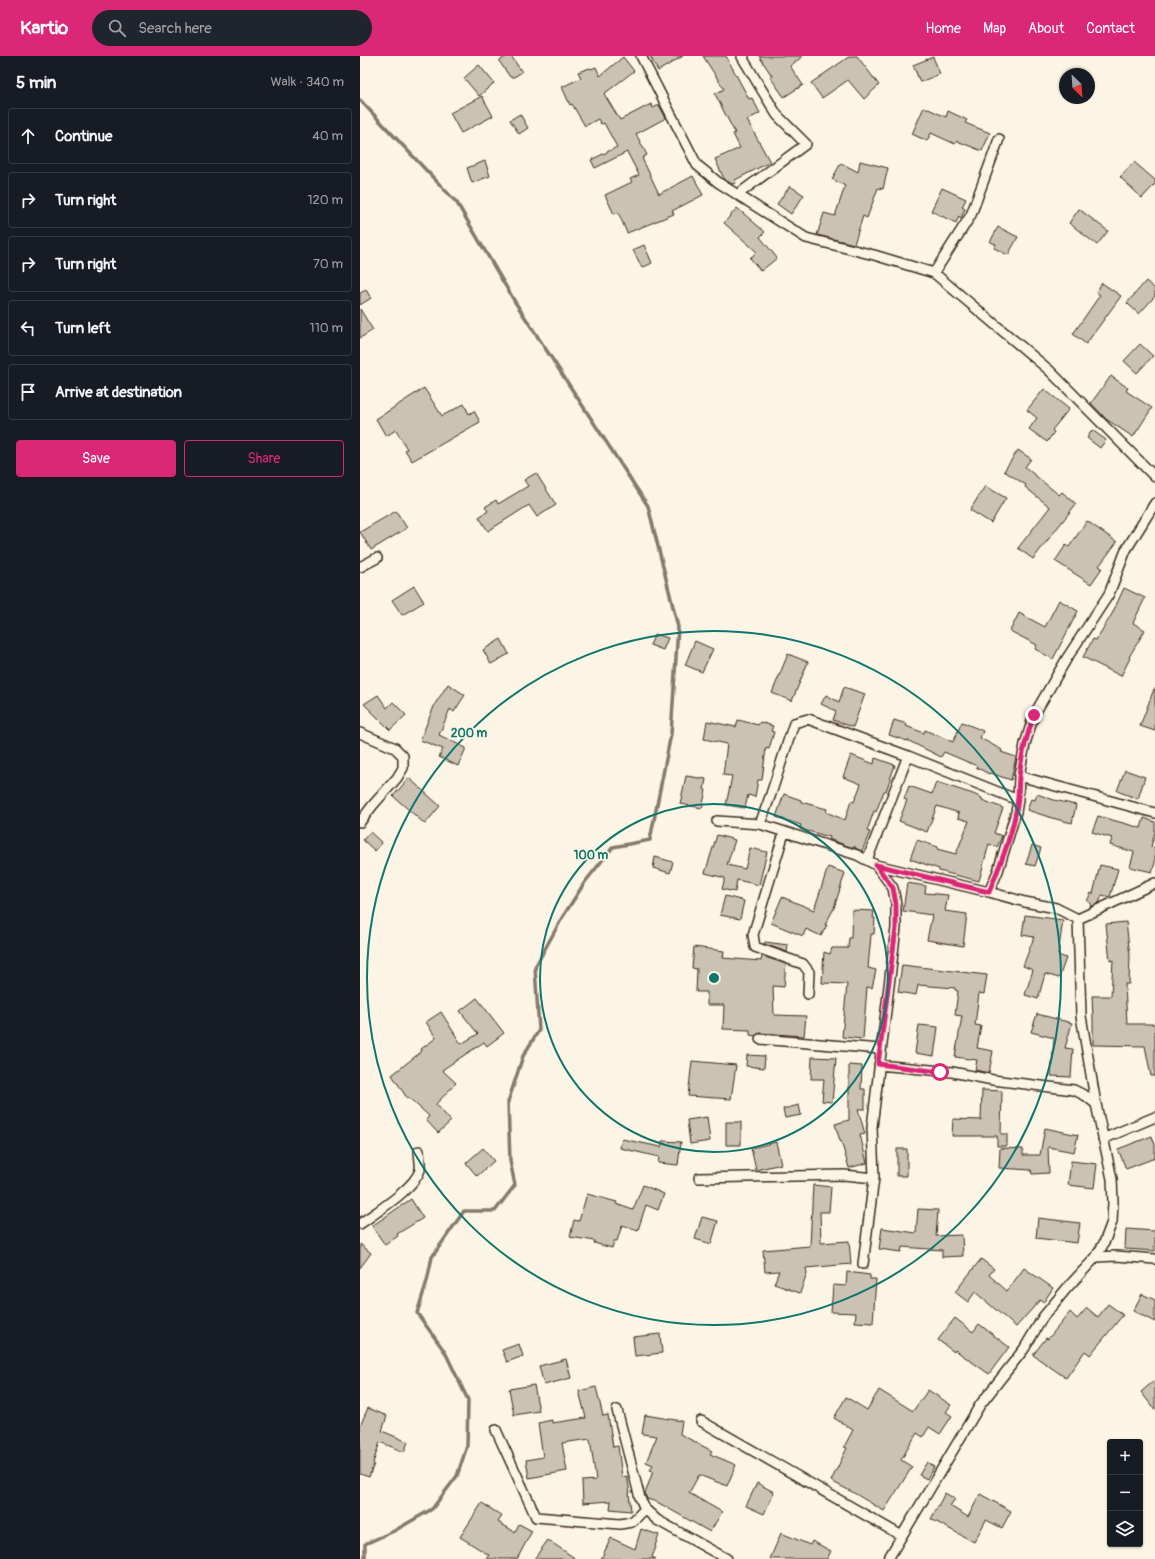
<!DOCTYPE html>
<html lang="en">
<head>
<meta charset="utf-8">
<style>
	body { margin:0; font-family:Pangolin,sans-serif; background:#20242c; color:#f1f3f6 }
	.controls { position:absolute; right:12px; bottom:12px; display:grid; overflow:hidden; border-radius:4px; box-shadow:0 1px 3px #0004 }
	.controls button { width:36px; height:36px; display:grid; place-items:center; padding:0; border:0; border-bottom:1px solid #363941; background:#171b24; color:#f1f3f6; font:20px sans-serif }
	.compass { position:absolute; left:699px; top:12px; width:36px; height:36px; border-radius:50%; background:#171b24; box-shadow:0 1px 3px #0004; rotate:155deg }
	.stop { position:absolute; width:12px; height:12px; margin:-9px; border:3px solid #db2777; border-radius:50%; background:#fff }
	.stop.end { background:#db2777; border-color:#fff; box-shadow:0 1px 4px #0008 }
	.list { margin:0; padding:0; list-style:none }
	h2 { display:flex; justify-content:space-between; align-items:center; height:52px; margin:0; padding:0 16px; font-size:17px }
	h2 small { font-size:13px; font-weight:400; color:#9ea1a6 }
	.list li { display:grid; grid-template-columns:26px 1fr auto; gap:12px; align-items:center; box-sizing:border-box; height:56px; margin:0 8px 8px; padding:0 8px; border:1px solid #363941; border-radius:4px }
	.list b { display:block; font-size:15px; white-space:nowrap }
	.list em { font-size:13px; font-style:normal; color:#9ea1a6 }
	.actions { display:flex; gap:8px; padding:12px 16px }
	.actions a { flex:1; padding:9px 0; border:1px solid #db2777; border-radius:4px; text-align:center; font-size:14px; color:#db2777 }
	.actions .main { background:#db2777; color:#fff }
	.icon { flex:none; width:22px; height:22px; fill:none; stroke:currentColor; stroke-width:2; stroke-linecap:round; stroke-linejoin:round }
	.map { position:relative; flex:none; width:795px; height:1503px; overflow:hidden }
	header { display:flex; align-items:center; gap:24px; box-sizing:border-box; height:56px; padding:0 20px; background:#db2777; color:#fff }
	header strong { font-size:19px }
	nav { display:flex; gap:22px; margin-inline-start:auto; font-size:14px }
	.search { width:280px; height:36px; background:#20242c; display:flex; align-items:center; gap:10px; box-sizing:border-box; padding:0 14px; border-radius:22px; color:#9ea1a6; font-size:15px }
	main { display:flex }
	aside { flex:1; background:#171b24 }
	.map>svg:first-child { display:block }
</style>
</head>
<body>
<header>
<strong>Kartio</strong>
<div class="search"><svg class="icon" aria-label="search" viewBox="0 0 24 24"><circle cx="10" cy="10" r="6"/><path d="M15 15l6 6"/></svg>Search here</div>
<nav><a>Home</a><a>Map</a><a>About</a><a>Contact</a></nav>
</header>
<main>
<aside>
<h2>5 min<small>Walk · 340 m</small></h2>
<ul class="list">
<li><svg class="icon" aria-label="ahead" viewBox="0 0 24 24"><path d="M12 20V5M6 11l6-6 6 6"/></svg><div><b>Continue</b></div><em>40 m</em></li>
<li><svg class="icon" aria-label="right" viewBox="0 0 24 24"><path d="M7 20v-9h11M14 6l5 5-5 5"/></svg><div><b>Turn right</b></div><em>120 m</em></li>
<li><svg class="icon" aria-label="right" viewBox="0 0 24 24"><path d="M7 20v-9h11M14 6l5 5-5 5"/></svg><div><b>Turn right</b></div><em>70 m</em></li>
<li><svg class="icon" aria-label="left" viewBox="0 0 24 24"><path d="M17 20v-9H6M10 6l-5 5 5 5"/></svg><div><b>Turn left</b></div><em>110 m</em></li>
<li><svg class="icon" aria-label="arrive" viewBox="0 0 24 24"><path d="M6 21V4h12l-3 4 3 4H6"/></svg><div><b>Arrive at destination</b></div></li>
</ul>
<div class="actions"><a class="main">Save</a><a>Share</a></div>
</aside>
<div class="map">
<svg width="795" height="1503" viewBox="0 0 795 1503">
	<rect width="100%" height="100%" fill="#fcf5e5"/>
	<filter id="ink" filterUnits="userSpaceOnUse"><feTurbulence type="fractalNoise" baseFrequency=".025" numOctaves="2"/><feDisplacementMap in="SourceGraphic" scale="8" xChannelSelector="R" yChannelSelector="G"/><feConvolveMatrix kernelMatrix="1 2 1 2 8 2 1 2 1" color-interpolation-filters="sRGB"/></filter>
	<g filter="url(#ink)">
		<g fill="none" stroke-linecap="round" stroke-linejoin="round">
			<path stroke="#85796b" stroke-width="3.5" d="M0,44L97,147L155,246L288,450L318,571L311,678L290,784L253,791L225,826L202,862L175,911L179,974L163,1000L148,1046L150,1105L155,1129L135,1155H104L72,1201L67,1225L57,1257L85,1296L108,1344L107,1390L97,1420L72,1453L34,1475L5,1488V1503"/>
		</g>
		<path fill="#ccc2b3" stroke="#3b2a1e" d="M147,0H151L162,16L154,21H150L139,5Z
			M290,0H323L298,15Z
			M343,0H366L389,43L392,42L400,57L387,64L410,106L375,124L376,127L372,128L364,123L355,103L380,92L373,78L375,77L355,38L364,33Z
			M399,0H443L430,10L443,29L424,41L410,21L412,20Z
			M490,0H497L519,29L504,43L488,24L462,42L451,27Z
			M263,1L274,15L244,38L260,64L291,48L293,52L299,49L306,62L276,78L287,99L282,102L299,138L333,120L343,139L312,155L314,158L267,177L258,156L254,158L245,139L272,126L270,123L279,119L267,96L235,112L231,104L257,91L244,67L241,68L238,63L225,70L212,48L210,49L202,31L221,22L218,16L230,12L231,13L236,11L240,20Z
			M573,1L580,18L560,26L553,9Z
			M119,9L134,27L119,40L104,22Z
			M122,40L133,60L101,77L90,57Z
			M564,51L586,61L588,55L607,64L605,67L630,77L622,95L597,85L595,88L571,77L567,85L552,78Z
			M160,58L168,72L159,78L150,64Z
			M125,105L130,120L112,127L107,112Z
			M500,105L528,112L523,133L518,132L507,162L503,160L494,188L457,179L464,157L475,160L485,130L472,123L481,107L498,116Z
			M774,106L795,124V128L782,142L760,121Z
			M430,130L444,139L431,158L417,148Z
			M582,132L606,143L602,151L605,153L601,162L599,160L596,167L571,155Z
			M377,152L405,176L400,181L417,202L401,215L390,202L397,196L364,167Z
			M719,153L748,175L737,189L709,167Z
			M638,171L658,181L648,199L634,192L636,188L630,186Z
			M284,189L292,207L282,212L273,194Z
			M786,225L795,233V240L779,258L767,247Z
			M742,227L761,240L726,288L713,278L740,239L736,236Z
			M6,234L11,242L0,249V237Z
			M0,253L13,274L0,282Z
			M780,288L793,300L777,317L764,305Z
			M751,320L768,332L766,335L792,352L773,381L746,363L731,347Z
			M64,332L82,360L104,348L109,358L114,355L120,366L52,405L45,394L47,393L36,374L26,380L16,363Z
			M684,333L709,353L692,374L694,376L687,386L669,373L677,362L667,354Z
			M732,374L746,384L740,392L727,382Z
			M658,394L671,403L665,411L699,439L702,436L716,448L673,503L658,492L690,451L665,431L666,429L644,415Z
			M176,417L196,449L177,461L169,449L128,475L119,461L128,455L125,451L136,444L138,448L168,430L164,424Z
			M625,430L646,442L631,467L610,454Z
			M36,455L47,472L11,494L0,476Z
			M727,465L757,486L739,510L742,512L731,528L695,505L706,489L709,491Z
			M54,530L64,546L42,559L32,544Z
			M764,532L785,542L773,567L785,574L769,601L770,602L761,620L723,601L733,583L736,584L752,558Z
			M699,544L718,555L693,603L675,593L677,589L650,575L659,557L685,571Z
			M295,578L308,582L303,594L290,589Z
			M141,583L149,598L131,608L123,594Z
			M335,585L353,593L342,616L325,609Z
			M428,598L448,606L432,645L412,637Z
			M88,628L105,639L94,656L90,653L79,679L106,692L98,710L79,701L83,693L60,684L75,648Z
			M484,631L505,638L493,671L473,664L476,655L461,648L466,639L479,646Z
			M794,633H795V675L780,670Z
			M18,639L27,652L33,646L46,659L30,674L4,648Z
			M378,664L398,669L400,666L413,670L411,675L414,676L409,693L406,692L402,724H398L395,741L388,739L385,752L366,749L372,720L363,719L367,688L344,683L347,665L376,671Z
			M534,664L547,668L546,670L564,677L565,674L593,686L602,666L623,675L620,682L642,694L641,696L656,701L651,724L630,717L629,718L616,711L617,710L584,696L581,701L547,684V685L529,679Z
			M491,699L514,708L515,702L535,709L526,735H524L516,756L514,755L507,775L510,776L502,795L495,792V790L493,792L469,783L470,781L440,773L441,769L416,761L424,738L441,744V746L467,753L466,756L485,764L491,745L494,746L501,728L483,721Z
			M765,714L785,721L778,743L757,735Z
			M326,720L346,723L344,733L346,734L342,752L320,748Z
			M49,722L80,750L65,768L33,740Z
			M576,726L613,738L622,742V744L643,752L634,777L642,780L637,791L629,788L619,825L579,815V813L550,803L557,784L578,791L577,793L596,798L609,765L598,762L599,757L577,750L567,776L539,765L547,744L544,743L549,730L572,738Z
			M677,738L694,744L716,749L712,767L692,762L667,754L671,743L675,744Z
			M738,760L781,772L784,762L795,766V776L791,791L795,792V807L792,816L770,811L774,796L750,789L752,782L732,776Z
			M10,776L22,787L15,795L3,784Z
			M357,779L375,784L367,809L385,813L390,792L407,796L399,829L377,824L375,836L362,833L365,822L345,817Z
			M672,789L681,792L675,810L666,808Z
			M295,801L313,806L310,817L293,812Z
			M740,809L758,813L750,841L742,839L739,847L730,851L731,847L727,845L731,837L733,838Z
			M468,811L485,817L474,852L465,869H467L461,880L446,873L443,880L411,867L422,841L454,854Z
			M547,827L566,830L565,837L588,839L585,855L607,858L603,890L567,884L572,859L543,855Z
			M365,840L384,845L380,863L360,859Z
			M492,854L514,855L513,862H515L514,878H511V879L508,912L516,914L512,932L507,931L503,983L482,981L487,928L462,927L464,896L470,898L472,892H488L489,882H491Z
			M665,859L703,864L698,899L706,902L699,922L685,918L678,943L665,939L673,914L663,910L674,881L662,879Z
			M766,866L770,900L769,928H765L767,968H795V1020H791L785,990L733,989V963L732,940H751L753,904L750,905L746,868Z
			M405,886L428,889L427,896L404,888Z
			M334,891L364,895L363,902L401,905L402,900L426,908L424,931L413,930L414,959L446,960L444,980L400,977L395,980L390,979V974L363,973L364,949H347V936H336L337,913L332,912Z
			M542,909L627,919L624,938L619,937L615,969L621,970L617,992L633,995L629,1017L615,1014L617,1004L595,1001L602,960L595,959L598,935L595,934V932L558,929L556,939L538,936Z
			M117,942L144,977L127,990L124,986L82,1014L96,1027L76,1048L91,1065L78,1077L66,1064L69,1060L48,1041L47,1042L32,1019L62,995L61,993L76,982L66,966L81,956L101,988L118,978L100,955Z
			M677,958L712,967L705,992L713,993L711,1021L691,1020L694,982L671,976Z
			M559,969L578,971L574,1000L555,997Z
			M387,999L405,1000L404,1012L386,1010Z
			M452,1001L476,1002L472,1046L462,1045L464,1023H451Z
			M332,1005L376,1009L371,1043L328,1040Z
			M489,1009L502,1010L501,1033H505V1053H498L505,1078L500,1079L507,1107L489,1112L481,1085H480L475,1068L489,1064Z
			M622,1034L642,1035L641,1078H647V1090H637V1080H592L593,1063L621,1064Z
			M439,1049L441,1059L425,1062L423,1053Z
			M347,1061L350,1085L330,1088L327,1064Z
			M366,1066H381V1089H366Z
			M685,1072L718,1079L714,1096L688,1091L689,1117L672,1118L671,1114L639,1112L640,1092L663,1093V1099H680Z
			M792,1080L795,1089V1102L766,1113L758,1093Z
			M262,1083L301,1091L302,1085L321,1086L318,1109L298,1107L299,1101L260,1092Z
			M416,1086L421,1108L396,1114L391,1092Z
			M123,1092L134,1105L117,1120L106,1107Z
			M537,1093H547V1120H537Z
			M711,1105L737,1108L734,1132L708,1129Z
			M283,1129L304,1138L298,1154L286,1149L278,1174L262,1169L257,1185H254L252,1192L234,1187L235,1185L210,1181L214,1164L219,1165L227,1138L257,1146L256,1148L273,1154Z
			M453,1129L471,1131L469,1156H460L461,1187L489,1185L491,1208L446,1212L447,1217L440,1237L414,1228L419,1215L405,1216L403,1194L450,1190Z
			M51,1143L63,1162L37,1178L38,1180L25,1189L12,1170Z
			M558,1153L578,1154L576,1180L602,1179L603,1200L582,1201V1194L542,1191L541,1196L519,1193L522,1172L556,1177Z
			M342,1161L358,1165L351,1188L335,1183Z
			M678,1162L720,1167L717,1187L676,1182Z
			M766,1173L795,1175V1195L765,1193Z
			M0,1188L11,1197L0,1212Z
			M621,1203L634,1213L629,1219L647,1235L664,1212L693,1232L683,1247L680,1244L656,1271L615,1236L608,1246L595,1236Z
			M487,1216L510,1219V1223H516L513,1267L495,1266L496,1257L471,1256L473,1229L486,1230Z
			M782,1238L795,1244V1266L773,1255Z
			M748,1248L763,1259L730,1299L725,1295L706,1322L673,1299L686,1282L688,1283L710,1256L717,1263L727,1252L738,1261Z
			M595,1262L613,1276L619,1268L649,1291L629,1318L595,1294L594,1296L578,1284Z
			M300,1278L302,1297L275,1300L273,1281Z
			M159,1288L163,1300L147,1306L142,1294Z
			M206,1303L211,1322L184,1329L179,1310Z
			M795,1324V1354L781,1336Z
			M174,1329L179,1355L154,1359L149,1333Z
			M236,1331L243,1360L248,1359L253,1391L258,1390L262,1421L267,1420L270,1437H269L271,1455L250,1453L251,1445L223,1447L222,1425L236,1424L230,1383L202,1387L207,1415L169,1422L166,1404L183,1401L178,1367L192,1364V1367L226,1362L219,1335Z
			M519,1334L553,1355L568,1334L591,1349L586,1356L592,1360L580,1378L569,1371L563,1381L557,1377L541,1404L552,1411L524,1455L494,1437L471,1425L487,1392L484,1391L493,1374L474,1362L486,1341L507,1354Z
			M8,1352L27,1360L22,1375L48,1386L44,1396L20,1386L13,1407L14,1408L9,1421L0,1418V1370Z
			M285,1359L322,1365L320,1378L352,1395L350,1398L376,1409L367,1430L339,1419L329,1437L362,1456L350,1476L297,1446L287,1443L285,1438L293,1415L290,1414L293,1409L286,1406L297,1380L282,1378Z
			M567,1406L574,1411L567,1423L559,1419Z
			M397,1427L414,1436L404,1458L386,1450Z
			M585,1437L595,1443L590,1450L608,1461L620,1438L651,1455L642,1472L626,1464L614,1486L571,1463Z
			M122,1447L142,1460L138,1466L155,1476L159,1468L172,1475L157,1503H126L129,1499L100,1481Z
			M281,1473L299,1479L295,1490L296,1491L292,1501L296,1503H241L251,1482L275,1493Z
			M421,1477L450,1489L452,1485L471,1495L467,1503H410Z
			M188,1484L216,1503H174Z"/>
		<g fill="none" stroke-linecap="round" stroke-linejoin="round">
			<g stroke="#3b2a1e" stroke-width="12">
				<path id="minor" d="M281,0L337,109L359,127L446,182L514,199L574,217L689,314L795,421
					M377,139L446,88L417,59L382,1L384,0
					M574,217L611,159L639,83
					M0,511L17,502
					M0,677L35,692L43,700V712L37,722L13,749L0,766
					M659,720L795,757
					M357,765L400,768L497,799L516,809L533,832L536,848V872L512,1071L514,1122L503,1208
					M400,768L411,738L434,667L448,663L548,700L658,744
					M424,777L393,879L395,891L443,908L449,916L448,938
					M507,804L548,700
					M516,809L629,836L638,815L656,756L658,744L659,720L665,688L674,659L707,602L749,538L766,494L795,447
					M629,836L665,846L696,852L718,863
					M718,863L795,827
					M400,983L520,993
					M519,1009L592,1016L633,1024L714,1034L726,1040L736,1048
					M743,1083L795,1061
					M339,1122L484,1119L514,1122
					M0,1168C16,1156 54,1133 60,1114C61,1109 59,1100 59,1095
					M736,1201L756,1200L795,1203
					M257,1354L280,1442L285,1453L297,1464L367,1503
					M341,1365L542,1480
					M136,1374L176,1461L260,1468L272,1466L285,1453
					M528,1503L620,1349L664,1293L683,1261L707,1232L736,1201L744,1187L752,1166L753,1146L752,1123L736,1048L721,960L718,863"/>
			</g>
			<use href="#minor" stroke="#fcf5e5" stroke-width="9"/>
		</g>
	</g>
	<g fill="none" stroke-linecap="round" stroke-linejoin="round" filter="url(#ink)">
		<path stroke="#db2777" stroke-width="5" d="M580,1016L518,1008L536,872V848L533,832L516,809L629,836C640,809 651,782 656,755C659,743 658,732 659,721C661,700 667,679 674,659"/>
	</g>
	<g fill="none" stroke="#0f766e" stroke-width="2">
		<circle cx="354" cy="922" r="174"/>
		<circle cx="354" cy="922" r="347"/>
	</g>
	<circle cx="354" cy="922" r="6" fill="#0f766e" stroke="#fcf5e5" stroke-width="2"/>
	<g font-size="12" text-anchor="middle" font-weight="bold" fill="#0f766e" stroke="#fcf5e5" stroke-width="3.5" stroke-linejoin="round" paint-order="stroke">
		<text x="109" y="681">200 m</text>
		<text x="231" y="803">100 m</text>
	</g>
</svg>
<div class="controls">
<button>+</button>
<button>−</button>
<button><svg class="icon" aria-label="layers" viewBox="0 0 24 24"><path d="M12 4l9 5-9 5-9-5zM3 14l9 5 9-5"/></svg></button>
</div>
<svg class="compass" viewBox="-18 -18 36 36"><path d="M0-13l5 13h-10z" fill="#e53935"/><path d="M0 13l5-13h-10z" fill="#9ea1a6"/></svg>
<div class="stop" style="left:580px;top:1016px"></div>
<div class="stop end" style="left:674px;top:659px"></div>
</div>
</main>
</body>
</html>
